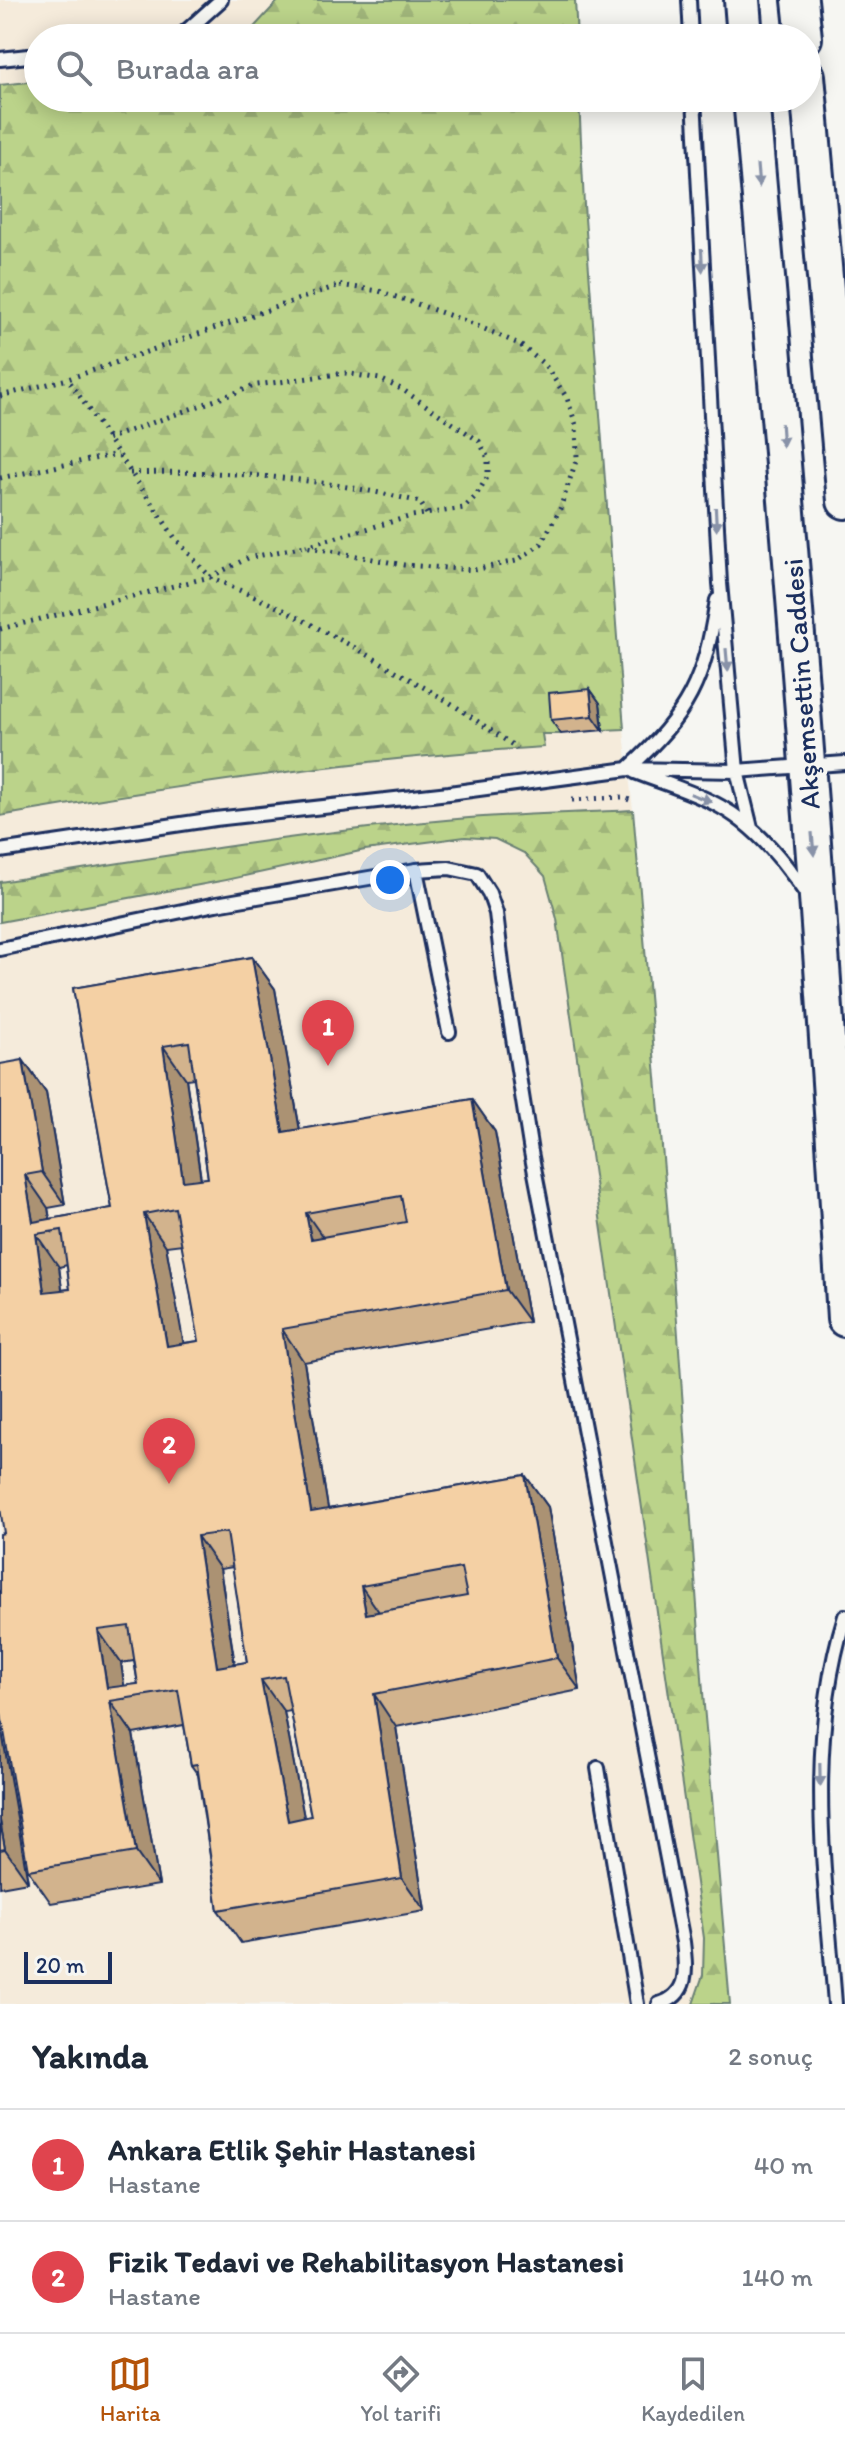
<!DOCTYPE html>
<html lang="tr">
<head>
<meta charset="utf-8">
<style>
	body { margin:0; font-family:Itim,sans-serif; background:#f2f2f3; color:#1f2937 }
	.scale { position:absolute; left:24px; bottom:20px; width:88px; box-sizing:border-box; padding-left:8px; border:4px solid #1b2f5e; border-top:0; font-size:22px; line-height:28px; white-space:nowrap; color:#1b2f5e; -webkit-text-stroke:6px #f6f6f2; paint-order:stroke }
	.you { position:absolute; left:390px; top:880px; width:28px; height:28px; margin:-20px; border:6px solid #fff; border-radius:50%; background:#1a73e8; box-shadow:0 0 0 12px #1a73e833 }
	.badge { display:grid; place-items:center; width:52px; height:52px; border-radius:50%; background:#b45309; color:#fff; font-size:26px; font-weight:700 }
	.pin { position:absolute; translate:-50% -66px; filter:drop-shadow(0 2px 4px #0008) }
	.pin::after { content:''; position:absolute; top:42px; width:28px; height:24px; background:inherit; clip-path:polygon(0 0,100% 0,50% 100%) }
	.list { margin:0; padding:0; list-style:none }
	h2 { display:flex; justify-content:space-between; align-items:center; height:104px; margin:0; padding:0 32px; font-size:34px }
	h2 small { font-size:26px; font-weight:400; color:#747a83 }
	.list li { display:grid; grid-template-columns:52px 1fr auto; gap:24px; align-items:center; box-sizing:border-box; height:112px; padding:0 32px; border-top:2px solid #e0e1e3 }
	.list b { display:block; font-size:30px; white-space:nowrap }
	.list p { margin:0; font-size:26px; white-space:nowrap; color:#747a83 }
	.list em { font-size:26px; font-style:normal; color:#747a83 }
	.icon { flex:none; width:44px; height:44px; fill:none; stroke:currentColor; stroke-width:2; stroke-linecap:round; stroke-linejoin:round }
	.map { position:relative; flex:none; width:845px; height:2004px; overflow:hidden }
	.search { position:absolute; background:#fff; box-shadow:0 4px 20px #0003; left:24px; right:24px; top:24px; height:88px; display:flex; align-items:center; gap:20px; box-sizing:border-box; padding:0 28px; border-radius:44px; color:#747a83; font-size:30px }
	.sheet { height:328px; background:#fff }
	nav { display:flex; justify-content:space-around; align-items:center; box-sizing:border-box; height:112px; border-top:2px solid #e0e1e3; background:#fff; font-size:22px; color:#747a83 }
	nav a { display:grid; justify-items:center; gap:4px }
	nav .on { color:#b45309 }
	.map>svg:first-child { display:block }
</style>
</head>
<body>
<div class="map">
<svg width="845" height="2004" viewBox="0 0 845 2004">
	<defs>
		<pattern id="forest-firs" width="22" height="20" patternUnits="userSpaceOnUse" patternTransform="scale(2)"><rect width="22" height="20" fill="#bbd38a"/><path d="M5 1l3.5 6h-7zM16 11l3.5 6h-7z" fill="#a0b57a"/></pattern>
	</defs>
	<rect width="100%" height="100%" fill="#f6f6f2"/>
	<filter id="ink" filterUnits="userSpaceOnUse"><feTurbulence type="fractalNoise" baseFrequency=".0125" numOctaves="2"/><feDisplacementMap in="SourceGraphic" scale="16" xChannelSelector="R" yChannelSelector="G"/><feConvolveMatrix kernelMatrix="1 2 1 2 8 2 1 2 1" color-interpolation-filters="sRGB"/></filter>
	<g filter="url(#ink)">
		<path fill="#f5ebdb" d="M0,0H575L577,38H38V98H579L584,205L625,741L633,810L677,1321L704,1706L730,2004H0Z"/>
		<path fill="url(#forest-firs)" stroke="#6b8174" stroke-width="2" d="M279,0H575L577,38H244Z
			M38,81V98H579L584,205L624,729L603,730L600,703L559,707L561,734H542L544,747C361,758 180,785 0,816V85Z
			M633,810L677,1321L704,1706L730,2004H693L703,1975L704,1938L557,919L545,876L524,853L495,839L465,837L365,850L226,880L0,922V882C156,857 312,831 469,818C523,814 578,813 633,810Z"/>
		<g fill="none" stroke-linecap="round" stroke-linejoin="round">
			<g stroke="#1b2f5e" stroke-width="18">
				<path id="lane" d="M689,0L691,38
					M172,38L181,36L221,0
					M0,59L38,55
					M694,98L720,583L737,771L751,828
					M628,769C689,713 704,682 717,600
					M635,772C663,783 695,792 721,807C757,827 785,862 807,895
					M0,851L215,819L449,793L628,769L737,771L845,763
					M416,870L449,1032
					M0,949L216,904L416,870L449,868L477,874L489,893L496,913L504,981L531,1152L683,1942C686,1968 690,1995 659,2004
					M598,1768L637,2004
					M835,2004C825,1871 805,1746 845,1616"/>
			</g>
			<g stroke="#1b2f5e" stroke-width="40">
				<path id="secondary" d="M742,0L745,38
					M800,0L804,38
					M807,76L845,501
					M751,98C788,505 821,912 845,1319"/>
			</g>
			<path stroke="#1b2f5e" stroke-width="5" stroke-dasharray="2 6" stroke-linecap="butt" d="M340,285L379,291L466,321L519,344L545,365L567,398L576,425L577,458L560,509L541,544L516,561L474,570L404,565L305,546L248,558L210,577L175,538L68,379Z
				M0,396L68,379
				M107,439L257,385L345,373L380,379L403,390L479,441L488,458V476L475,497L464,508L412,516L306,546
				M130,473C227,469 326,479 420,502L427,514
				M0,478L118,454
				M0,629L210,577L282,609L363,652L449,702L517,748
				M572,800L622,797L632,801"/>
			<use href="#lane" stroke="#f6f6f2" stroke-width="12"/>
			<use href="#secondary" stroke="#f6f6f2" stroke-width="34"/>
		</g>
		<path fill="#d2b38d" stroke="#1b2f5e" stroke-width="2" fill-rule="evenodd" d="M590,689L600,703L603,730L561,734L551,720Z
			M252,957L275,989L300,1130L472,1099L495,1132L529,1322L304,1362L328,1509L525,1475L548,1507L580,1690L396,1727L425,1911L241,1943L218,1910L198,1775L191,1765L184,1725L133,1734L159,1885L51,1903L28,1870L4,1533L23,1060L46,1093L65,1205L48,1208L50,1219L112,1208L73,988ZM194,1078L208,1178L201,1179L186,1079ZM182,1244L199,1341L183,1343L166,1246ZM67,1265L70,1289L62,1290L59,1267ZM233,1567L247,1662L235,1664L220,1569ZM134,1661L138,1684L124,1686L121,1663ZM291,1711L311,1816L304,1818L284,1712Z
			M0,1721L28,1882L0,1887Z"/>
		<path fill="#ab9273" stroke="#1b2f5e" stroke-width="2" d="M590,689L600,703L603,730L593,716Z
			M252,957L275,989L306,1165L283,1132Z
			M163,1046L186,1079L206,1214L183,1181Z
			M23,1060L46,1093L65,1205L42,1172Z
			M472,1099L495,1132L529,1322L506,1290Z
			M25,1175L48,1208L52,1232L33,1222Z
			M306,1213L329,1246L311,1239Z
			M144,1214L166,1246L190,1379L167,1346Z
			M36,1234L59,1267L67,1325L44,1292Z
			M282,1329L304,1362L334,1545L311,1512Z
			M525,1475L548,1507L580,1690L557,1658Z
			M197,1536L220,1569L240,1699L217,1667Z
			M361,1586L384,1619L366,1614Z
			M98,1630L121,1663L126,1699L107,1688Z
			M261,1680L284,1712L311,1854L288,1821Z
			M374,1694L396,1727L425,1911L402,1878Z
			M110,1701L133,1734L159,1885L136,1852Z
			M0,1721L28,1882L5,1849L0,1821Z"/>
		<path fill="#f4d0a4" stroke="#1b2f5e" stroke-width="2" fill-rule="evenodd" d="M590,689L593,716L551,720L549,693Z
			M252,957L283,1132L472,1099L506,1290L282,1329L311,1512L525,1475L557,1658L374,1694L402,1878L218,1910L197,1764L191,1765L178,1690L110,1701L136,1852L28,1870L0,1708V1534L4,1533L0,1508V1064L23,1060L42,1172L25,1175L33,1222L112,1208L73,988ZM189,1042L208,1178L183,1181L163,1046ZM401,1196L406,1222L311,1239L306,1213ZM175,1208L199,1341L167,1346L144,1214ZM62,1230L70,1289L44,1292L36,1234ZM227,1532L247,1662L217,1667L197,1536ZM461,1568L467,1596L366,1614L361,1586ZM129,1626L138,1684L107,1688L98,1630ZM284,1676L311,1816L288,1821L261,1680Z
			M0,1821L5,1849L0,1850Z"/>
		<defs><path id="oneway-solid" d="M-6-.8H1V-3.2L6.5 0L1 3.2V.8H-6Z" transform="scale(2)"/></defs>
		<g fill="#8892a8">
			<use href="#oneway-solid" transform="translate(758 176) rotate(85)"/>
			<use href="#oneway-solid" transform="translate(702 260) rotate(87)"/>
			<use href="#oneway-solid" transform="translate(782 435) rotate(86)"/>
			<use href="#oneway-solid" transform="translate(716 519) rotate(87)"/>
			<use href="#oneway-solid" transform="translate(727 660) rotate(85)"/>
			<use href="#oneway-solid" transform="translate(701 798) rotate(22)"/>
			<use href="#oneway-solid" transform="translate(813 844) rotate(85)"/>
			<use href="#oneway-solid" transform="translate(820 1775) rotate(89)"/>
		</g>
	</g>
	<g text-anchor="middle" stroke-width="8" stroke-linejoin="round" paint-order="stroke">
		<g font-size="28" fill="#1b2f5e" stroke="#f6f6f2">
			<text transform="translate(801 684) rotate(-94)" y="10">Akşemsettin Caddesi</text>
		</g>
	</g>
</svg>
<div class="scale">20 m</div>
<div class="you"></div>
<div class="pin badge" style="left:328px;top:1066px;background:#e0444e">1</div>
<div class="pin badge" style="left:169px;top:1484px;background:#e0444e">2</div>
<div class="search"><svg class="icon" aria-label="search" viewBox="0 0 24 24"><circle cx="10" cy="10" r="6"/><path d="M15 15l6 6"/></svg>Burada ara</div>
</div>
<section class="sheet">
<h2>Yakında<small>2 sonuç</small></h2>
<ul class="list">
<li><span class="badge" style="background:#e0444e">1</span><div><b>Ankara Etlik Şehir Hastanesi</b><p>Hastane</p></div><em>40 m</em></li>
<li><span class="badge" style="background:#e0444e">2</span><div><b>Fizik Tedavi ve Rehabilitasyon Hastanesi</b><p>Hastane</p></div><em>140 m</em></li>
</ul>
</section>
<nav>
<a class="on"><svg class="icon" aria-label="map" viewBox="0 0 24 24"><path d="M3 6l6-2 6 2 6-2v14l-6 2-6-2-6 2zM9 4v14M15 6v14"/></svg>Harita</a>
<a><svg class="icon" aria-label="directions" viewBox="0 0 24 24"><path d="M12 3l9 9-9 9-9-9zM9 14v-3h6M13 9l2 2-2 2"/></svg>Yol tarifi</a>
<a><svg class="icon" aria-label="saved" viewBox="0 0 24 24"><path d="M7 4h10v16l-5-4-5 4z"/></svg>Kaydedilen</a>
</nav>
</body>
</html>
